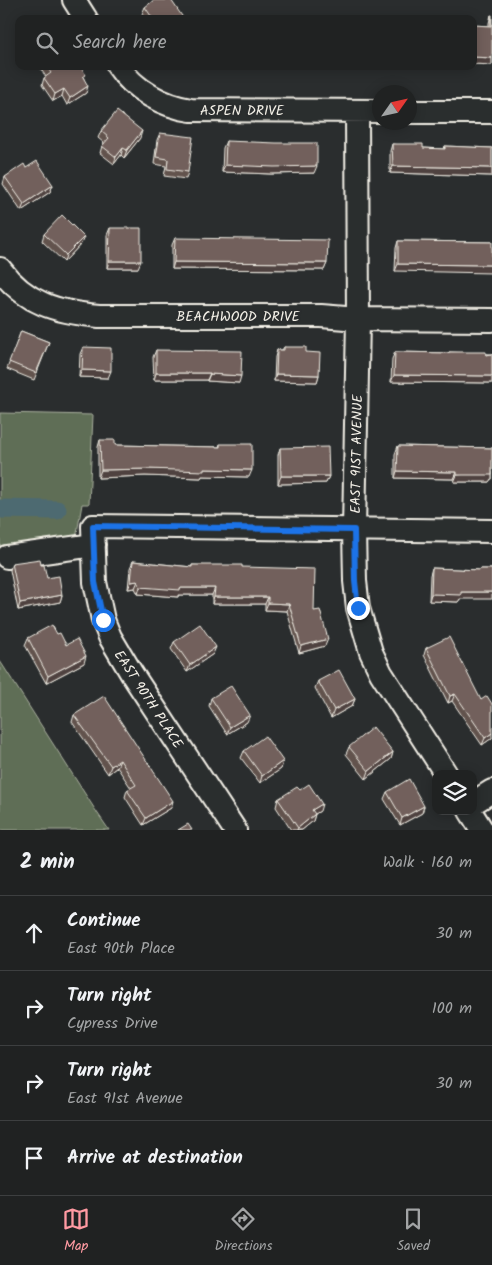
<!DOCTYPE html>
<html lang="en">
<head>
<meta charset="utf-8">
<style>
	body { margin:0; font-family:Kalam,sans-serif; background:#282a2a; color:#f1f3f6 }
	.controls { position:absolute; right:15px; bottom:15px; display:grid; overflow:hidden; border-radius:10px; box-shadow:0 2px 12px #0003 }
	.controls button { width:45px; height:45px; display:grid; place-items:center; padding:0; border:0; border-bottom:1px solid #3d3f40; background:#202222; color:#f1f3f6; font:25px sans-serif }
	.compass { position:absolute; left:372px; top:85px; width:45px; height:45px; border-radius:50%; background:#202222; box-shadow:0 2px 12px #0003; rotate:56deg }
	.stop { position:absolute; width:15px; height:15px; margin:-11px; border:4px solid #1a73e8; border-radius:50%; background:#fff }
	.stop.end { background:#1a73e8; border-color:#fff; box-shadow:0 1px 5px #0008 }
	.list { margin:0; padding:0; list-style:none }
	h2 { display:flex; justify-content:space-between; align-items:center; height:65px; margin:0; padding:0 20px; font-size:21px }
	h2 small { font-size:16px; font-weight:400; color:#a2a4a5 }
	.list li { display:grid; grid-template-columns:32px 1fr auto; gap:15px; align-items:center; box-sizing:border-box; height:75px; padding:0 20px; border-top:1px solid #3d3f40 }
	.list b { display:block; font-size:19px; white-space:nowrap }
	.list p { margin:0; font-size:16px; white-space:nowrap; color:#a2a4a5 }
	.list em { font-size:16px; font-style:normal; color:#a2a4a5 }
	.icon { flex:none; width:28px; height:28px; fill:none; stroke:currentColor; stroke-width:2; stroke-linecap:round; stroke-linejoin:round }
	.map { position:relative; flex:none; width:492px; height:830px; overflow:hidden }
	.search { position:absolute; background:#202222; box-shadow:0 2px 12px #0003; left:15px; right:15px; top:15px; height:55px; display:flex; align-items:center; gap:12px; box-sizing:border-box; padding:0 18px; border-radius:10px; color:#a2a4a5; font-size:19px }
	.sheet { height:365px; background:#202222 }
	nav { display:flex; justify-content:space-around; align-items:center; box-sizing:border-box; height:70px; border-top:1px solid #3d3f40; background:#202222; font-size:14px; color:#a2a4a5 }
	nav a { display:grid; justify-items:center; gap:2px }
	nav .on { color:#ff9aa2 }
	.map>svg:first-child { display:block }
</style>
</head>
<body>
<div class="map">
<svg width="492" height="830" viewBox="0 0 492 830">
	<rect width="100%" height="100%" fill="#2a2d2e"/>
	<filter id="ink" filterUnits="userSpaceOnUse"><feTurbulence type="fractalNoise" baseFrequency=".02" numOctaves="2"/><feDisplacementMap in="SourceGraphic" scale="10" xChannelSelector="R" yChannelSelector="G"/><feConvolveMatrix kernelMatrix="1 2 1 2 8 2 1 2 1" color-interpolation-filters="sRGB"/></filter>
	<g filter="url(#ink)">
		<path fill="#5f6e56" stroke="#aab09f" d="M0,413L93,415L89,504H82L76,539L0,564Z
			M0,661L96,811L109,830H0Z"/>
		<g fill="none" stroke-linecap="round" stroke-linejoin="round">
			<path stroke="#4e6b71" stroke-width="19" d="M0,509L57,510"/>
			<g stroke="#f4f1e8" stroke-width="26">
				<path id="minor" d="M74,0L86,19
					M118,66C134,90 163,106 191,110L380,111
					M357,111L358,319L354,530L355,581L358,608L371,652L381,673L446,774
					M410,112H492
					M0,269C26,304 57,312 99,316H321L358,319L492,320
					M7,557L94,545
					M473,803L492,791
					M470,811L482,830
					M235,830L132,674L110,637L103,620L95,582L93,526L492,531"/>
			</g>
			<use href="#minor" stroke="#2a2d2e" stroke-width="22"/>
		</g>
		<path fill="#62534e" stroke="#f4f1e8" d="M145,7L184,19H146L142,14Z
			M491,15L492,65L473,64V25L489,26V23Z
			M39,66H80L84,79L86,93L67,105L62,96L53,101L42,85L44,78L46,77Z
			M101,131L140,138L124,158L121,155L114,164L100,153L102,146L104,143L98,138Z
			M160,133L188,172L186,179L164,176L166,166L154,164L157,140Z
			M226,141L314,173L271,174L222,172L223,148Z
			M392,144L423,148L444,149L445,146L492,148V176L390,173V151Z
			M26,168L53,185L50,192L21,211L3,184L5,177Z
			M110,228L138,268H107V235Z
			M44,234L81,244L64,262L42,241Z
			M175,238L327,263L324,270L172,269V245Z
			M398,241L492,242L395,271L396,248Z
			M21,331L49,342L34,380L7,369Z
			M83,347L108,378L79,377L80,354Z
			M284,347L306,352L319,375L317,382L274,381L275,357L277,350H282Z
			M156,350L239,383L207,381V380H154L153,357Z
			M395,352L448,353L449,352L492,354V383L391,382L392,359Z
			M100,440L115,445L219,447L220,444L249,477L202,476L201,478L145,476L98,478V447Z
			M398,446L492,448V479H491L489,482H454V479L395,478V454Z
			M280,448L329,476L326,483L278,484V455Z
			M133,561L192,567V565L242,567L314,611L325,646L299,653L287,611L265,610V604H212V595H178V597L138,594L135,588L128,589L130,568Z
			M12,563L41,565L47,578L62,595L60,602L18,610L10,570Z
			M432,568L479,570L480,569H492L460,599L458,602L429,601L430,575Z
			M57,634L84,663L46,683L25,645L28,638Z
			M174,642L213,654L187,672L171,649Z
			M426,648L481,700L492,738L482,745L452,701L448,703L424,655Z
			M318,681L355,699L352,706L331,718L315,688Z
			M211,698L247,722L227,734L209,706Z
			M74,715L171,808L143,825L125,797L127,790L131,788L117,767L108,774L72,722Z
			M349,747L393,752L391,759L366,779L346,754Z
			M244,751L283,761L281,769L260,783L241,758Z
			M300,790L320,811L315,814L313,821L302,830H291L276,807L278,799Z
			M387,792L424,806L422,813L400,825L384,799Z"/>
		<path fill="#504340" stroke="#f4f1e8" d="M473,57L492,58V65L473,64Z
			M88,86L86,93L67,105L70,98Z
			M64,89L62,96L53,101L55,94Z
			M142,131L140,138L124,158L127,150Z
			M123,148L121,155L114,164L116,157Z
			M225,165L317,166L314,173L271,174L222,172Z
			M393,166L492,168V176L390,173Z
			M53,185L50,192L21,211L24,204Z
			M84,237L81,244L64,262L66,255Z
			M109,261H141L138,268H107Z
			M174,262L327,263L324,270L172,269Z
			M398,264L492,265V273L395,271Z
			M82,370L111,371L108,378L79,377Z
			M156,373H210L207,380H154Z
			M210,374L241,376L239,383L207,381Z
			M276,374L319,375L317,382L274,381Z
			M394,375L492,376V383L391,382Z
			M147,469H204L252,470L249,477L202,476L201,478L145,476L98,478L101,470Z
			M397,471L457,472L454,479L395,478Z
			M492,472V479H491L489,482H454L457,475Z
			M281,476H329L326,483L278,484Z
			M138,581L135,588L128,589L131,582Z
			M140,587L180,588H215L212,595H178V597L138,594Z
			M461,592H492V599H460L458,602L429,601L431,594Z
			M62,595L60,602L18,610L20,603Z
			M214,597H268L265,604H212Z
			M268,603L289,604L287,611L265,610Z
			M328,639L325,646L299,653L301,646Z
			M216,647L213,654L187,672L190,665Z
			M86,656L84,663L46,683L48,676Z
			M455,694L452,701L448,703L450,696Z
			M355,699L352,706L331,718L334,710Z
			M250,715L247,722L227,734L230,727Z
			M492,733V738L482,745L485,738Z
			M393,752L391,759L366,779L369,771Z
			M120,760L117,767L108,774L111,766Z
			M283,761L281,769L260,783L262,776Z
			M173,801L171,808L143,825L146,818Z
			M322,804L320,811L310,817L312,810Z
			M424,806L422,813L400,825L402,818Z
			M315,814L313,821L302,830H297L298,828Z"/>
		<path fill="#72605b" stroke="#f4f1e8" d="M154,0H171L184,19H153L145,7Z
			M491,15H492V58L473,57V25L491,26Z
			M46,66H80L86,75L83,77L88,86L70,98L64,89L55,94L44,78L51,73Z
			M117,111L142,131L127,150L123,148L116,157L102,146L109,138L101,131Z
			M160,133L193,137L188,172L167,169L168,159L156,157Z
			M226,141L276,143H317V166L274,167L225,165Z
			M392,144H423V148L445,149V146L492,148V168L393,166Z
			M37,161L53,185L24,204L5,177L24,164L26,168Z
			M62,215L84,237L66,255L44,234Z
			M110,228H141V261H109Z
			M175,238L328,240L327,263L174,262Z
			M398,241L492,242V265L398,264Z
			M21,331L49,342L36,373L9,362Z
			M83,347L111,348V371L82,370Z
			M284,347H306V352L320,353L319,375L276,374L277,350H284Z
			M156,350L242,351L241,376L210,374V373H156Z
			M395,352L449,353V352H486V355L492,354V376L394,375Z
			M100,440H115V445L220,447V444H252V470L204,469V471L147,469L101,470Z
			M398,446L492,448V475H457V472L397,471Z
			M328,447L329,476H281L280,448Z
			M40,559L41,565H44L47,578L59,576L62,595L20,603L12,563Z
			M133,561L192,567V565H242V567L315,569L314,611L320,610L328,639L301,646L289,604L268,603V597H214L215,588H180V590L140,587L138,581L131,582Z
			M432,568L480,570V569H492V592H461V595L431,594Z
			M200,624L216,647L190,665L174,642Z
			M52,625L57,634L60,633L66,645L77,639L86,656L48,676L28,638Z
			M449,637L481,700L487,696L492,704V733L485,738L455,694L450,696L426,648Z
			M339,670L355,699L334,710L318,681Z
			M231,686L250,715L230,727L211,698Z
			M104,696L173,801L146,818L127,790L136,785L120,760L111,766L74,715Z
			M373,727L393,752L369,771L349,747Z
			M265,736L283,761L262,776L244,751Z
			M409,779L424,806L402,818L387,792Z
			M309,784L322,804L312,810L315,814L298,828L278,799L297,787L300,790Z
			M188,824L192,830H178Z"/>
	</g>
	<g fill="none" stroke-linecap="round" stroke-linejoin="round" filter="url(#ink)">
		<path stroke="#1a73e8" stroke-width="6" d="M103,620L95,582L93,526L354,530L355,581L358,608"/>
	</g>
	<g text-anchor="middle" stroke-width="4" stroke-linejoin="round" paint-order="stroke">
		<g font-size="14" fill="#f4f1e8" stroke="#2a2d2e">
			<text x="242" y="115">ASPEN DRIVE</text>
			<text x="238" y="321">BEACHWOOD DRIVE</text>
			<text transform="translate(356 454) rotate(-89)" y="5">EAST 91ST AVENUE</text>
			<text transform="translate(149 699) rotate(57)" y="5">EAST 90TH PLACE</text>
		</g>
	</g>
</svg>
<div class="controls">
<button><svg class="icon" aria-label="layers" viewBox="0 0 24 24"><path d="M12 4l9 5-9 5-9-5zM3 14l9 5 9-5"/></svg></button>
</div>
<svg class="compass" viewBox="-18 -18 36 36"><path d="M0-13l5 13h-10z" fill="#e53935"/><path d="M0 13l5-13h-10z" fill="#a2a4a5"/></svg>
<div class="stop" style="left:103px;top:620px"></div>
<div class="stop end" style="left:358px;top:608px"></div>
<div class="search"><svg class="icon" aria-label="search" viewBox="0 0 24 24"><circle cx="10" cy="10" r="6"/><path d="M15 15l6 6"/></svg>Search here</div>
</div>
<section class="sheet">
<h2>2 min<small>Walk · 160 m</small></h2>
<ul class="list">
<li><svg class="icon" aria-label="ahead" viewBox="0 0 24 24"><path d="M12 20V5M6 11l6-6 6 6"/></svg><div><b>Continue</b><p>East 90th Place</p></div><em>30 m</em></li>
<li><svg class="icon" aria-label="right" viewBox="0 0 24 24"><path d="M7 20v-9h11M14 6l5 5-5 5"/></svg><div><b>Turn right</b><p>Cypress Drive</p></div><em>100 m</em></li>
<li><svg class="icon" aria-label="right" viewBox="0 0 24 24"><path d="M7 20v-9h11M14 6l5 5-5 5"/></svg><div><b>Turn right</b><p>East 91st Avenue</p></div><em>30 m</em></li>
<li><svg class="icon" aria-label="arrive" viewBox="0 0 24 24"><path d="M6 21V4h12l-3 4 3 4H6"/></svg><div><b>Arrive at destination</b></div></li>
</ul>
</section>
<nav>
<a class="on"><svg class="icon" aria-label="map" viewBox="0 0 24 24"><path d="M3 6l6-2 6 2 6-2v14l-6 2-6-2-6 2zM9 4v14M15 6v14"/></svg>Map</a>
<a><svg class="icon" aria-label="directions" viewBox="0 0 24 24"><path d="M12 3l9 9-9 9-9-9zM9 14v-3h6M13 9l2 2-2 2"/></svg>Directions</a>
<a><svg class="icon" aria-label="saved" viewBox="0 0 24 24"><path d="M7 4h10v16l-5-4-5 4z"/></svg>Saved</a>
</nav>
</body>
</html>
